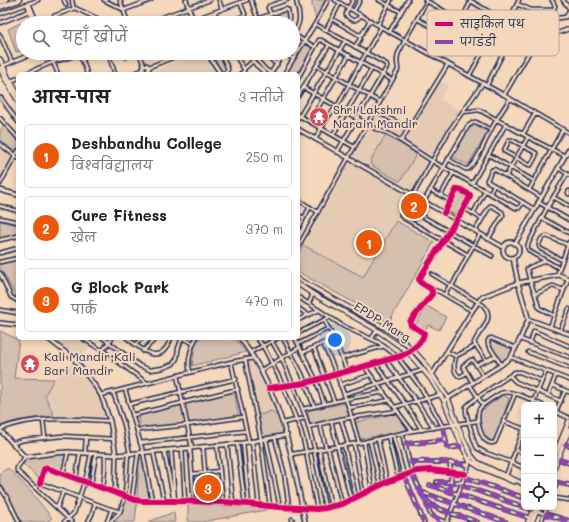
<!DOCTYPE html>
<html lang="hi">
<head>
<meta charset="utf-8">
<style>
	body { margin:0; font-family:Mali,"Playpen Sans Deva",sans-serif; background:#f6f6f6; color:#222 }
	.controls { position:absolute; right:12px; bottom:12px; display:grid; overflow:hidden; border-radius:6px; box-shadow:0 2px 6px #0003 }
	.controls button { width:36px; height:36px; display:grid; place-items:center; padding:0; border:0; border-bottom:1px solid #e0e0e0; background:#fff; color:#222; font:20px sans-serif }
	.you { position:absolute; left:335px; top:340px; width:14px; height:14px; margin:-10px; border:3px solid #fff; border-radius:50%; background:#1a73e8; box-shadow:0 0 0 6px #1a73e833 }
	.badge { display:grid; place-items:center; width:26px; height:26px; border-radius:50%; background:#ea580c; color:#fff; font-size:13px; font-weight:700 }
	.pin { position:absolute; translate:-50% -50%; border:2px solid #fff; box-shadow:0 1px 4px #0006 }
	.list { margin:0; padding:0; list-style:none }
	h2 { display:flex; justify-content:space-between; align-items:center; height:52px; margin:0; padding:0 16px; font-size:17px }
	h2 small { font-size:13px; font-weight:400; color:#767676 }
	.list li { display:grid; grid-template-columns:26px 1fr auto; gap:12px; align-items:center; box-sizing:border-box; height:64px; margin:0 8px 8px; padding:0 8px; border:1px solid #e0e0e0; border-radius:6px }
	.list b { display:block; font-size:15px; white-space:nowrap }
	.list p { margin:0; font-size:13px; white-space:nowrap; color:#767676 }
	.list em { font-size:13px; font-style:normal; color:#767676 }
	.icon { flex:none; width:22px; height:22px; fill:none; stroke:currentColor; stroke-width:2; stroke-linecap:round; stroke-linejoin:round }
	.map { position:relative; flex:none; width:569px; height:522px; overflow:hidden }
	.search { position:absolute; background:#fff; box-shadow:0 2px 6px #0003; left:16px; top:16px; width:284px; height:44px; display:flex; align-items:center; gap:10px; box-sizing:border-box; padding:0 14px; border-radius:22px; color:#767676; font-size:15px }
	.panel { position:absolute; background:#fff; box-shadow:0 2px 6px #0003; left:16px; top:72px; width:284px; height:268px; border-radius:6px }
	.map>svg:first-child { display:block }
</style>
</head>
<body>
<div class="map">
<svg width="569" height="522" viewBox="0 0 569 522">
	<rect width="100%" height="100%" fill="#f5d8bb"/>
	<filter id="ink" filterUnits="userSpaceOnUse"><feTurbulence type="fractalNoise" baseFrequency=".025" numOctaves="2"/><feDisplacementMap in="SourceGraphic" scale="8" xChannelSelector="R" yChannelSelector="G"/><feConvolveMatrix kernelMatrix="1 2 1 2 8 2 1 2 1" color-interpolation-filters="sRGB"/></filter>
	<g filter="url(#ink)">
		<path fill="#e5cbb4" d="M198,53H203L214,70L209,74H153L152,72Z
			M439,81L448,85L440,99L460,111L414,192L352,157L376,114L410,133Z
			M0,148L13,157L0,181Z
			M350,162L410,195L396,221L434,242L389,322L298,272V255Z
			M57,338H79L92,344L79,359L56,341Z
			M254,361L260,369L279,409L259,415L247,362Z
			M74,362L93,385L101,400L106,418L54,416L45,395L54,379Z"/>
		<path fill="#d5bfae" stroke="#787786" d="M312,0H326L316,19L312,6Z
			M286,12L287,20L285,23H262L261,21Z
			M21,23L23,28V50L16,52L8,29Z
			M304,43L313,47L297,74H286Z
			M211,53H218L227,69L221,73Z
			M4,124L18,140V147L15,152L0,140V131Z
			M475,126L488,132L468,165L453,157L469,128Z
			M385,136H388L414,152L416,155L401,180L399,181L371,165L370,162Z
			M458,190L469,196L458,216L447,211Z
			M0,221L18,225V235L0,238Z
			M396,221L434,242L389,322L298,272V255L303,245L363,277Z
			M18,260V296H16L0,267V263Z
			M427,306L446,317L439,330L428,325L424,332L415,325Z
			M0,331L19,340L14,378L54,379L45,395L54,416C36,418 17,419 0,426Z
			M198,338H234L246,352L192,366L195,344Z
			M491,340L513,348L510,357L501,363L493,349L489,344Z
			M234,390L239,419L140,429L138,416Z
			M503,395L509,398L501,424L493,443L484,435L480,428L479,418L481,411Z
			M345,403L350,420L311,427L307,411Z
			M271,411C281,415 281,426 283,435L261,439L255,413H259L260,415Z
			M397,413L409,432L391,434L359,439L356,422Z
			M67,454L64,471L44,466L39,479L23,464L28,458L47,455Z
			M139,459H143L151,499L137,498Z
			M8,468L32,493L52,518L46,522H20L10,499L0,483V473Z
			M219,473L221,500H196L195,476Z
			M126,498L137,503L135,522H111L117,516Z
			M188,504L271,509L202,522H188Z
			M174,512L175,522H148Z"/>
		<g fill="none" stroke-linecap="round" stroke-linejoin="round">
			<g stroke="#1b2f5e" stroke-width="5.5">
				<path id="minor" d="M64,0L66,5
					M72,0L73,6
					M104,0L124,10L151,0
					M120,0L128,23
					M219,0L222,9
					M251,0L259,23
					M335,0L381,27L504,95L569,133
					M353,0L347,11L346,15C352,22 356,22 361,15
					M379,0L401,12
					M425,0L484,34L504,46L505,48L504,51L487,85
					M469,0L529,35
					M563,0L569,8
					M240,2L245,14L244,16L247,23
					M29,3L37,23
					M27,4L34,23
					M517,4L531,10H553L554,9L555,6L552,0
					M354,11L360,0
					M514,11L525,17L531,19L543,20L566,17L569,11
					M214,12L219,23
					M0,14L38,0
					M271,14L268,8L269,6L287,0
					M54,16L75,8L107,23
					M257,19L286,9L288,10L289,19L288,23
					M332,19L359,35L362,34L370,20
					M417,19L480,52L481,55L469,76
					M193,20L247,0
					M461,21L471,1
					M508,22L519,0
					M0,23L29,11
					M73,23H74
					M146,23L210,0
					M179,23L192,18
					M224,23L244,16
					M315,24L386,64L387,67L337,152
					M378,25L391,0
					M326,30L340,3
					M390,31L408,0
					M528 39a8 8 0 1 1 16 0a8 8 0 1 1-16 0Z
					M0,35L12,62L34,53
					M294,35L315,47L298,78
					M293,36C302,19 300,18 296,0
					M543,38L569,29
					M458,40L467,24
					M315,47L319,40H321L390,79
					M355,47L360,39V35
					M56,53L58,60
					M108,53L115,74
					M125,53L126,57
					M139,53L144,65L143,67C143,70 144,71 147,71L149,69V67L147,65H144
					M221,53L228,69L227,71L224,74
					M234,53L244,69V71L240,74
					M248,53L256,65L266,74
					M251,53L265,69L271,73
					M264,53L277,65
					M284,53L293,59
					M82,59L98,53
					M53,62L58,74
					M3,66L12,62
					M317,66L380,102
					M149,67L184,53
					M244,69L253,61
					M271,73L283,53
					M25,74L53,62L77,55C84,58 85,68 87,74
					M131,74L143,70
					M284,74L315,24L328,0
					M9,82L18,78
					M304,88L376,129L387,133L401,141L432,161L516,208H519L523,202
					M504,95L533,46
					M298,96L329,45
					M1,98L18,122
					M375,110L408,129
					M463,112L479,110L483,112L528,137L565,156
					M298,115L354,147
					M0,118L18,138
					M298,118L300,116L345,41
					M310,121L349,55
					M523,134L535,114
					M333,135L372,68
					M315,139L329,115L337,107L361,62L381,27
					M509,140H512L536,153V156L531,165H529L504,151Z
					M401,141L448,64
					M0,144L18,158
					M489,155L534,181
					M448,159L465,169H468C479,160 485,140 492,128C497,118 504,108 510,99
					M558,168L569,175
					M506,176L528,137
					M0,184L18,151
					M472,184L506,124
					M430,190L451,201
					M529,190L563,129
					M569,191L568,193L569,194
					M490,193L494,185
					M441,195L453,173
					M553,197L569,206
					M298,200L318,212
					M424,201L468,126L474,122H476L491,130
					M538,202L569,220
					M0,206L18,211
					M406,207L492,256
					M464,208L482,219
					M534,209L487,181V180L492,170L494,169L541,197
					M473,214L485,191
					M298,215L304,218
					M0,218L18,222
					M542,218L569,233
					M298,229L310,207
					M475,231L490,206H492L502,212L503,215L488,239
					M0,240L18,236
					M298,247L398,70L397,60L398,54L405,40L427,1
					M0,253L18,248
					M468,255L402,217L401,215L413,195L449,131L483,83
					M562,260L541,249C537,246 540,241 542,238L547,236L568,245
					M0,262L18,258
					M559,268L532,253C528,250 527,249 528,244L547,208L567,174
					M0,273L11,297L18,301
					M432,274L483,305C497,319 478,331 474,343L486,360
					M557,275L569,242
					M452,286L468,255L480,234
					M431,289L440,292L472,311
					M445,294L450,285
					M535,294L530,281L527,269L530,267L545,261
					M298,297L319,310L343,326L378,342L397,356L421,388L436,414L443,427L447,447L450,448L462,446
					M309,303L313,294
					M298,308L308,315
					M0,310L18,313
					M553,315L539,308L535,294L553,286L563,290
					M298,320L319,310
					M324,320L334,338L347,371
					M550,327L568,279
					M560,331L569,309
					M298,333L330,317
					M82,338L106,353L147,383
					M103,338L140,366L150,370L163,368L173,364L177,358L178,349L182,338
					M127,338C143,351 161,367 171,338
					M182,338L193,343
					M257,338L263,346L280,379L301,431L306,451L317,509
					M270,338L282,359L294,387L306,418L315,450
					M283,338L302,374L314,406
					M295,338L316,380L324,403
					M372,338L377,330
					M520,339L569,357
					M323,343L337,375L349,408L359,443
					M530,343L534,331L569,346
					M298,344L329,328
					M135,345L142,338
					M314,348L334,401
					M103,350L112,338
					M143,351L156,338
					M251,352L278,338
					M447,352L456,356
					M528,352L569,368
					M302,353L334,338
					M511,357L569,380
					M342,358L384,346
					M245,359L261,440L270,506
					M385,359L417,402L434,428
					M231,362L249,442
					M375,363L406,405L422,430
					M476,365L496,356
					M501,365L488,344V341L489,339L491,338L516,348
					M364,366L412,431
					M261,370L272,364L300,347
					M190,372C187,361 191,348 196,338
					M466,372V373L460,377C452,372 454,364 456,356L475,346
					M177,375L192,448
					M510,376L516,382L561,401
					M473,383L463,366L471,360H473L483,376
					M340,385L370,375
					M470,385L483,405
					M552,385L556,375
					M269,388L305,383L316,380L401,356C410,352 423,343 424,333L411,325L410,322L432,294V291L431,289L420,282L419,279L464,208L470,197V195L459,189H457L444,213
					M125,389L143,452L152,501
					M113,392L124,424L130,454
					M344,394L377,384L423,370
					M515,394L495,442C482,449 474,417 480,408C484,403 495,397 501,393C512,389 531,400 542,405
					M101,395L231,362L254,358
					M548,395L552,385L569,392
					M130,404L236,379
					M532,405L546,371
					M395,407L440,395
					M349,408L390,400
					M303,409L346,399L384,392
					M554,411L569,418
					M556,411L565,391
					M133,415L238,389
					M341,419L348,444
					M43,420L45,438
					M331,421L351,500
					M503,421L524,429
					M283,423L306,418
					M320,424L326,448
					M308,427L341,419L398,411
					M0,429C34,415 74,419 110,421
					M137,430L187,425L243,417
					M402,433L412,473L421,492L506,522
					M393,435L404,475L424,522
					M388,436L398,477
					M275,438L284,472L289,507
					M266,439L280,507
					M378,439L387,482
					M252,441L259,505
					M370,441L380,485
					M364,442L372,489
					M13,443L23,440L62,436L113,439
					M140,443L246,431
					M237,443L245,504
					M243,443L249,505
					M564,443L569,446
					M227,444L233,503
					M354,444L363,493
					M404,444L445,440
					M217,445L223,502
					M344,445L356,497
					M203,447L205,472
					M182,448L185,501
					M190,448L194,501
					M328,448L342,504
					M319,449L331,507
					M164,450L174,501
					M171,450L175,501
					M314,450L325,508
					M516,450L524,453
					M153,451L164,501
					M85,453L86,437
					M292,454L364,442L412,431L477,421
					M25,457L17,468V471L72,522
					M558,459L569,463
					M409,462C429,461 449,462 469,465
					M450,463L451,478L450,492
					M524,468L511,462L486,453L477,448L474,441L466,412V407L468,405L478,397L515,372H520L542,381
					M63,474L68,452
					M192,474L220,471
					M506,476L524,428
					M464,477L496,488L524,498
					M76,479L80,453
					M437,482H462
					M554,482L569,485
					M40,483L44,469L47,468L135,500L143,501H174L223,502L280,507L317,509L325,508L342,504L387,482L417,471L430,470L465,474
					M91,484L96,454
					M430,485L530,518
					M461,485L524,507
					M0,487L8,499L19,522
					M36,488L40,483L110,509L111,510V511L107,522
					M103,488L105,469V455
					M554,490L557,483
					M115,493L116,455
					M421,493C423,496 425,500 429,503C440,512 463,516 477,522
					M554,498L569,500
					M132,499L138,453
					M426,501C430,517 431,516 445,522
					M525,507L533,510
					M57,508L63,492
					M111,509L120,512
					M536,511L569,521
					M292,519L293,522
					M64,522L74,513L87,474L91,454
					M88,522L92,514L95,504
					M110,522L120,512L125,496L128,454
					M447,522L469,465V460L472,456
					M541,522L547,507"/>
			</g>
			<g stroke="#1b2f5e" stroke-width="6">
				<path id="tertiary" d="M186,0L194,23
					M207,53L221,74
					M298,129L503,247
					M0,190L18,195
					M503 250a8 8 0 1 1 16 0a8 8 0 1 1-16 0Z
					M515,244L569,149
					M528,319L569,334
					M0,323L18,325
					M47,338L74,359L93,383L101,395L110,421L116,455
					M240,338C281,391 293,458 305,522
					M432,375L472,311L481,298L484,296L518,283L553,276L559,275L569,279
					M444,401L501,365L511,357L520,339L528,320V317L518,283L513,258
					M0,430L25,457H27L54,453L68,452L116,455L243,443L287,435"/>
			</g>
			<g stroke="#1b2f5e" stroke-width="6">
				<path id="secondary" d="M0,59L8,77L18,94
					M0,68L4,77L18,101
					M298,279L384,327L396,335L412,349L423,361L448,398L462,436L472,456L477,462L497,472L524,484
					M298,284L313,294L377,330L408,352L430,378L444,401L462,446L469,460L479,467L514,482
					M554,457L569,421
					M554,468L569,430
					M528,522L534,507
					M532,522L538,507"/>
			</g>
			<g stroke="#1b2f5e" stroke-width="7">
				<path id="primary" d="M0,2L6,0
					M0,7L19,0"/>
			</g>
			<use href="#minor" stroke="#f5d8bb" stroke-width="2.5"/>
			<use href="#tertiary" stroke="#f5d8bb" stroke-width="3"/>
			<use href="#secondary" stroke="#f5d8bb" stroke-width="3.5"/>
			<use href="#primary" stroke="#f5d8bb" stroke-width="4"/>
			<path stroke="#8e44ad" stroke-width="5" stroke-dasharray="10 5" stroke-linecap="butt" d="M443,427L447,447L450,448L462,446
				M564,443L569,446
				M404,444L445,440
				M558,459L569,463
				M409,462C429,461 449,462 469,465
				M412,473L420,491L422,493L506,522
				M404,475L424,522
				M464,477L496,488L524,498
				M437,482H456
				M557,483L569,485
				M430,485L530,518
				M461,485L524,507
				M421,492C423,496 425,500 428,503C439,512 463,516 477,522
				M450,492L451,478L450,470
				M426,501C430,516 430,516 445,522
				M525,507L533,510
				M544,514L569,521"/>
			<g stroke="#f5d8bb" stroke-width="8">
				<path id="cycleway" d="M269,388L305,383L316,380L401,356C410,352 423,343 424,333L411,325L410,322L432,294V291L431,289L420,282L419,279L464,208L470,197V195L459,189H457L444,213
					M40,483L44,469L47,468L135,500L143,501H174L223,502L280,507L317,509L325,508L342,504L387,482L417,471L430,470L465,474"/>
			</g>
			<use href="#cycleway" stroke="#d6006c" stroke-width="6"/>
		</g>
	</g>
	<defs>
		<g id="temple-disc" transform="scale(1)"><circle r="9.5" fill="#d1495b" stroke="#f5d8bb"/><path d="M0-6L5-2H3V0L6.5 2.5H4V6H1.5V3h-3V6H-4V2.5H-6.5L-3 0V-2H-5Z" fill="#fff"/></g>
	</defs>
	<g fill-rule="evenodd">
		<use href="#temple-disc" x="319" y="117"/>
		<use href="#temple-disc" x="30" y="364"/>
	</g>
	<g text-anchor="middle" stroke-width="4" stroke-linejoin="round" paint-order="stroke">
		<g font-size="12" fill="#1b2f5e" stroke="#f5d8bb" text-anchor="start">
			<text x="333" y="114">Shri Lakshmi<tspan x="333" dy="14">Narain Mandir</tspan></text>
			<text x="44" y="361">Kali Mandir;Kali<tspan x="44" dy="14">Bari Mandir</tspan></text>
		</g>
		<g font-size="12" fill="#1b2f5e" stroke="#f5d8bb">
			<text transform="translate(382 322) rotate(32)" y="4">EPDP Marg</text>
		</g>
	</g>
	<rect x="427" y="10" width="132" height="46" rx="6" fill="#f5d8bb" stroke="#b4a59f" stroke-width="1"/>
	<rect x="435" y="22" width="18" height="4" fill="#d6006c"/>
	<rect x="435" y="40" width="18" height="4" fill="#8e44ad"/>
	<g font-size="11" fill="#1b2f5e">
		<text x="460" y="28">साइकिल पथ</text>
		<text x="460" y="46">पगडंडी</text>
	</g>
</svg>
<div class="controls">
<button>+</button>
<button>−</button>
<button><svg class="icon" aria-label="locate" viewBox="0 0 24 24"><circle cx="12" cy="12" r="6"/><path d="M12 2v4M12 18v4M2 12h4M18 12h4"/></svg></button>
</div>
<div class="you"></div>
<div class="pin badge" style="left:369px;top:243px">1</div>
<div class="pin badge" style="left:414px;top:206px">2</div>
<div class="pin badge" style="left:208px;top:488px">3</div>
<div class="search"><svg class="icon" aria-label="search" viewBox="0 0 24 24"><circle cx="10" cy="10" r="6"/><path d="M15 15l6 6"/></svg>यहाँ खोजें</div>
<section class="panel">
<h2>आस-पास<small>3 नतीजे</small></h2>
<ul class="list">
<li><span class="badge">1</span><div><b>Deshbandhu College</b><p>विश्वविद्यालय</p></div><em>250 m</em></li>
<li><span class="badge">2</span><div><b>Cure Fitness</b><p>खेल</p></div><em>370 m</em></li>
<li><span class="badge">3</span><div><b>G Block Park</b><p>पार्क</p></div><em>470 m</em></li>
</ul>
</section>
</div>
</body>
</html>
